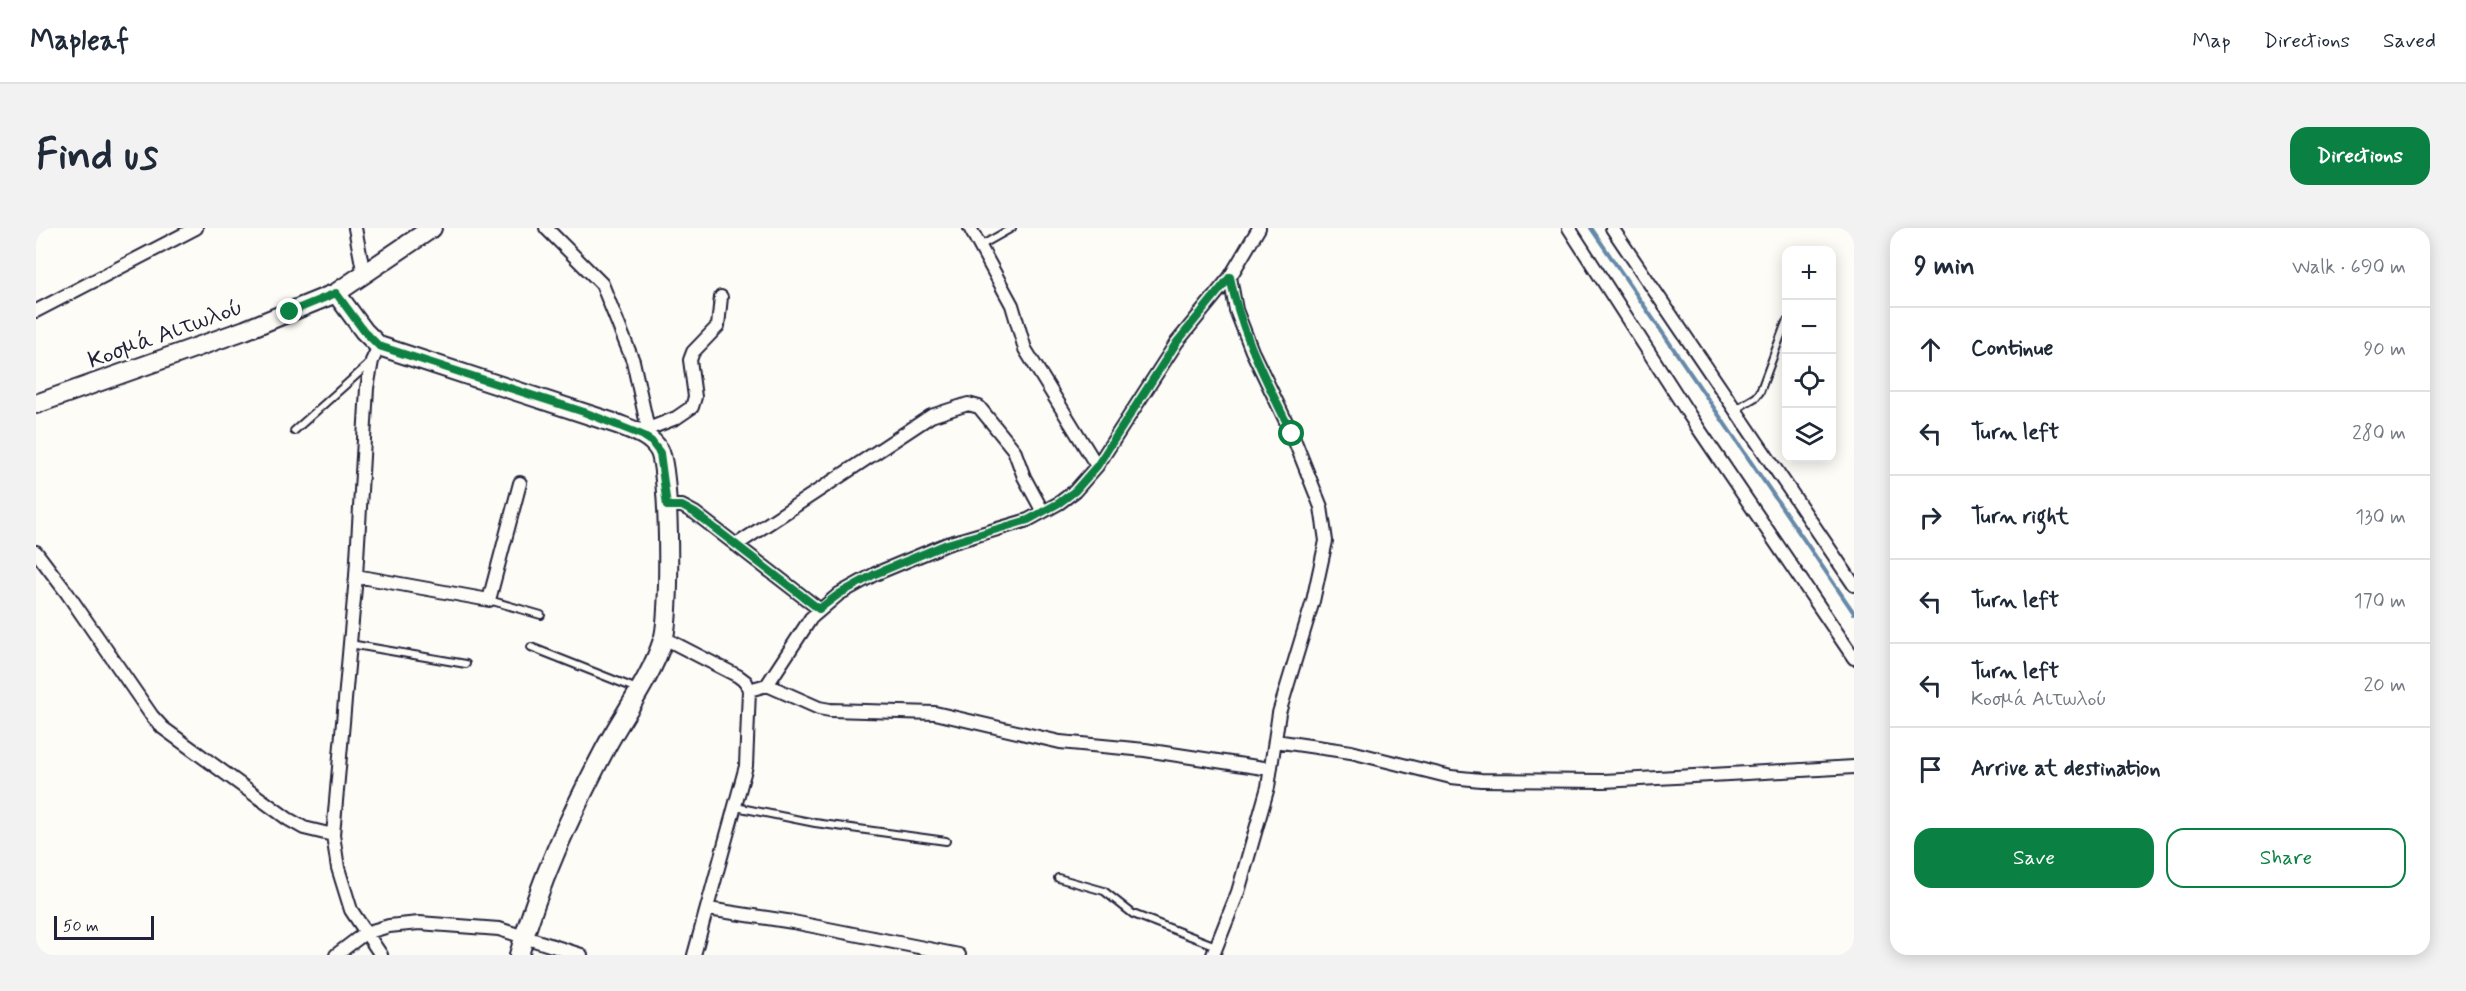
<!DOCTYPE html>
<html lang="en">
<head>
<meta charset="utf-8">
<style>
	body { margin:0; font-family:Mynerve,sans-serif; background:#f2f2f3; color:#1f2937 }
	.controls { position:absolute; right:18px; top:18px; display:grid; overflow:hidden; border-radius:12px; box-shadow:0 3px 15px #0003 }
	.controls button { width:54px; height:54px; display:grid; place-items:center; padding:0; border:0; border-bottom:2px solid #e0e1e3; background:#fff; color:#1f2937; font:30px sans-serif }
	.scale { position:absolute; left:18px; bottom:15px; width:100px; box-sizing:border-box; padding-left:6px; border:3px solid #22223b; border-top:0; font-size:16px; line-height:21px; white-space:nowrap; color:#22223b; -webkit-text-stroke:4px #fdfcf7; paint-order:stroke }
	.stop { position:absolute; width:18px; height:18px; margin:-14px; border:4px solid #0b8043; border-radius:50%; background:#fff }
	.stop.end { background:#0b8043; border-color:#fff; box-shadow:0 2px 6px #0008 }
	.list { margin:0; padding:0; list-style:none }
	h2 { display:flex; justify-content:space-between; align-items:center; height:78px; margin:0; padding:0 24px; font-size:26px }
	h2 small { font-size:20px; font-weight:400; color:#747a83 }
	.list li { display:grid; grid-template-columns:39px 1fr auto; gap:18px; align-items:center; box-sizing:border-box; height:84px; padding:0 24px; border-top:2px solid #e0e1e3 }
	.list b { display:block; font-size:22px; white-space:nowrap }
	.list p { margin:0; font-size:20px; white-space:nowrap; color:#747a83 }
	.list em { font-size:20px; font-style:normal; color:#747a83 }
	.actions { display:flex; gap:12px; padding:18px 24px }
	.actions a { flex:1; padding:14px 0; border:2px solid #0b8043; border-radius:18px; text-align:center; font-size:21px; color:#0b8043 }
	.actions .main { background:#0b8043; color:#fff }
	.icon { flex:none; width:33px; height:33px; fill:none; stroke:currentColor; stroke-width:2; stroke-linecap:round; stroke-linejoin:round }
	.map { position:relative; flex:none; width:1818px; height:727px; overflow:hidden; border-radius:18px }
	header { display:flex; align-items:center; gap:36px; box-sizing:border-box; height:84px; padding:0 30px; background:#fff; border-bottom:2px solid #e0e1e3 }
	header strong { font-size:28px }
	nav { display:flex; gap:33px; margin-inline-start:auto; font-size:21px }
	.intro { display:flex; align-items:center; justify-content:space-between; box-sizing:border-box; height:144px; padding:0 36px }
	h1 { margin:0; font-size:42px }
	.button { padding:15px 27px; border-radius:18px; background:#0b8043; color:#fff; font-size:21px; font-weight:700 }
	main { display:flex; gap:36px; padding:0 36px }
	aside { flex:1; background:#fff; border-radius:18px; box-shadow:0 3px 15px #0003 }
	.map>svg:first-child { display:block }
</style>
</head>
<body>
<header>
<strong>Mapleaf</strong>
<nav><a>Map</a><a>Directions</a><a>Saved</a></nav>
</header>
<div class="intro"><h1>Find us</h1><a class="button">Directions</a></div>
<main>
<div class="map">
<svg width="1818" height="727" viewBox="0 0 1818 727">
	<rect width="100%" height="100%" fill="#fdfcf7"/>
	<filter id="ink" filterUnits="userSpaceOnUse"><feTurbulence type="fractalNoise" baseFrequency=".0167" numOctaves="2"/><feDisplacementMap in="SourceGraphic" scale="12" xChannelSelector="R" yChannelSelector="G"/><feConvolveMatrix kernelMatrix="1 2 1 2 8 2 1 2 1" color-interpolation-filters="sRGB"/></filter>
	<g filter="url(#ink)">
		<g fill="none" stroke-linecap="round" stroke-linejoin="round">
			<path stroke="#6689a9" stroke-width="4" d="M1555,0L1818,385"/>
			<g stroke="#22223b" stroke-width="10">
				<path id="lane" d="M944,18L976,0
					M1700,181L1720,169L1724,164L1750,94
					M258,203L334,135
					M453,372L505,387
					M314,416L430,436
					M495,419L601,461
					M700,579L779,595L910,613
					M1022,650L1068,663L1097,686L1180,718"/>
			</g>
			<g stroke="#22223b" stroke-width="16">
				<path id="street" d="M319,0L328,47
					M510,0L566,56L597,133L612,201
					M934,0L976,77L989,121L1061,238
					M1533,0L1654,188L1818,430
					M1576,0L1818,357
					M0,83L160,0
					M343,118L336,133L331,160L320,348L297,607L302,640L315,682L345,727
					M608,206L612,201L640,190L656,179L659,169L654,132L657,124L682,98L685,69
					M631,278H646L659,285L783,381
					M700,317L895,188L932,176L943,179L978,222L988,249L1007,284
					M0,324L31,365L116,488L127,500L252,591L268,600L297,607
					M320,348L453,372L484,255
					M628,410L702,448L710,454L713,462L710,538L658,727
					M731,457L783,480L794,482L899,485L1024,514L1109,522L1234,541
					M713,462L731,457L775,390L803,366L839,346L911,316L992,292L1023,275L1039,263L1061,238L1141,114L1194,49L1223,0
					M1239,513L1315,524L1415,549L1445,552L1568,553L1818,539
					M672,681L757,694L923,727
					M300,727L329,705L353,698L383,695L463,701L545,727
					M1177,727L1202,664L1232,559L1243,485L1277,373L1290,313L1285,279L1256,206L1216,123L1200,82L1194,49"/>
			</g>
			<g stroke="#22223b" stroke-width="22">
				<path id="secondary" d="M300,65L328,103L343,118L581,196C596,202 614,207 623,222C634,241 635,390 627,412C614,452 588,485 569,521C535,586 502,656 483,727
					M0,176L209,102L300,65L396,0"/>
			</g>
			<use href="#lane" stroke="#fdfcf7" stroke-width="6"/>
			<use href="#street" stroke="#fdfcf7" stroke-width="12"/>
			<use href="#secondary" stroke="#fdfcf7" stroke-width="18"/>
		</g>
	</g>
	<g fill="none" stroke-linecap="round" stroke-linejoin="round" filter="url(#ink)">
		<path stroke="#0b8043" stroke-width="8" d="M254,84L300,65L328,103L343,118L548,184L606,207L615,213L624,225L631,278H646L659,285L783,381L803,366L839,346L911,316L992,292L1023,275L1039,263L1061,238L1141,114L1194,49C1205,106 1231,154 1256,206"/>
	</g>
	<g text-anchor="middle" stroke-width="5" stroke-linejoin="round" paint-order="stroke">
		<g font-size="24" fill="#22223b" stroke="#fdfcf7">
			<text transform="translate(129 105) rotate(-20)" y="8">Κοσμά Αιτωλού</text>
		</g>
	</g>
</svg>
<div class="controls">
<button>+</button>
<button>−</button>
<button><svg class="icon" aria-label="locate" viewBox="0 0 24 24"><circle cx="12" cy="12" r="6"/><path d="M12 2v4M12 18v4M2 12h4M18 12h4"/></svg></button>
<button><svg class="icon" aria-label="layers" viewBox="0 0 24 24"><path d="M12 4l9 5-9 5-9-5zM3 14l9 5 9-5"/></svg></button>
</div>
<div class="scale">50 m</div>
<div class="stop" style="left:1256px;top:206px"></div>
<div class="stop end" style="left:254px;top:84px"></div>
</div>
<aside>
<h2>9 min<small>Walk · 690 m</small></h2>
<ul class="list">
<li><svg class="icon" aria-label="ahead" viewBox="0 0 24 24"><path d="M12 20V5M6 11l6-6 6 6"/></svg><div><b>Continue</b></div><em>90 m</em></li>
<li><svg class="icon" aria-label="left" viewBox="0 0 24 24"><path d="M17 20v-9H6M10 6l-5 5 5 5"/></svg><div><b>Turn left</b></div><em>280 m</em></li>
<li><svg class="icon" aria-label="right" viewBox="0 0 24 24"><path d="M7 20v-9h11M14 6l5 5-5 5"/></svg><div><b>Turn right</b></div><em>130 m</em></li>
<li><svg class="icon" aria-label="left" viewBox="0 0 24 24"><path d="M17 20v-9H6M10 6l-5 5 5 5"/></svg><div><b>Turn left</b></div><em>170 m</em></li>
<li><svg class="icon" aria-label="left" viewBox="0 0 24 24"><path d="M17 20v-9H6M10 6l-5 5 5 5"/></svg><div><b>Turn left</b><p>Κοσμά Αιτωλού</p></div><em>20 m</em></li>
<li><svg class="icon" aria-label="arrive" viewBox="0 0 24 24"><path d="M6 21V4h12l-3 4 3 4H6"/></svg><div><b>Arrive at destination</b></div></li>
</ul>
<div class="actions"><a class="main">Save</a><a>Share</a></div>
</aside>
</main>
</body>
</html>
